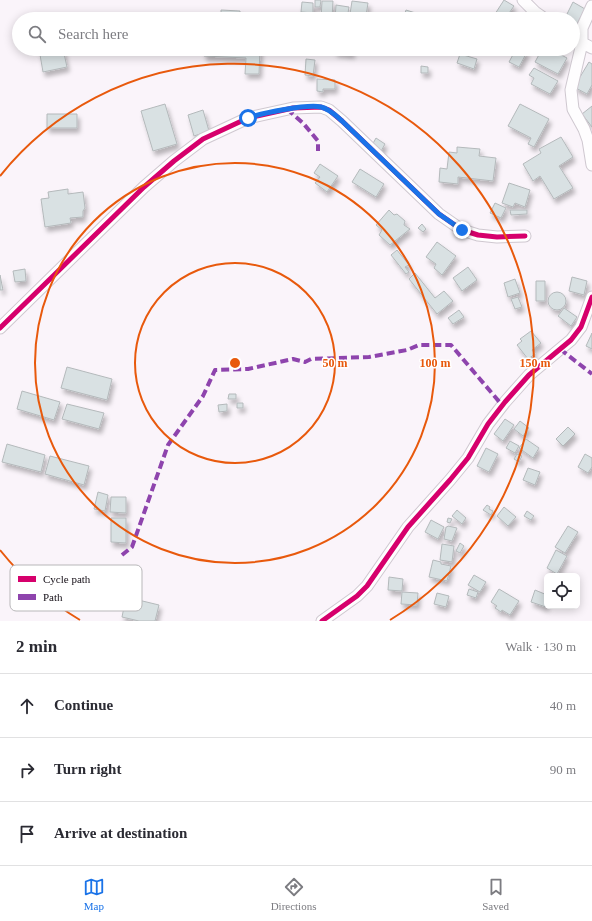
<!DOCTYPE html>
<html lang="en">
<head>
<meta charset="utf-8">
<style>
	body { margin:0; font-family:Georgia,serif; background:#f7f7f7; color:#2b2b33 }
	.controls { position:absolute; right:12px; bottom:12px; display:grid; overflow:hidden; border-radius:6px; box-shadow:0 2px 10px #0003 }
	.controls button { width:36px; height:36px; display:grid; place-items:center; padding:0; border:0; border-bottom:1px solid #e1e1e2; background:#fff; color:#2b2b33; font:20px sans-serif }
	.stop { position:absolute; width:12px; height:12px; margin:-9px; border:3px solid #1a73e8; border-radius:50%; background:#fff }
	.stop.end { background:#1a73e8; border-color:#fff; box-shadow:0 1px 4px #0008 }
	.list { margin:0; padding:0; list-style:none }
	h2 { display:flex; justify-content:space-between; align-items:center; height:52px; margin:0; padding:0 16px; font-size:17px }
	h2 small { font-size:13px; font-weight:400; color:#7c7c81 }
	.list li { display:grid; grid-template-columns:26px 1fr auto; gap:12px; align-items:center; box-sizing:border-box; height:64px; padding:0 16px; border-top:1px solid #e1e1e2 }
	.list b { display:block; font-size:15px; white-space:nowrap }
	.list em { font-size:13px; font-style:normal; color:#7c7c81 }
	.icon { flex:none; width:22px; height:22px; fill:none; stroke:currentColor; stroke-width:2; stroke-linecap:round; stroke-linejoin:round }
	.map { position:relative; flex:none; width:592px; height:621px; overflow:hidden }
	.search { position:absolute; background:#fff; box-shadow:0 2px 10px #0003; left:12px; right:12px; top:12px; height:44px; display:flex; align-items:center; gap:10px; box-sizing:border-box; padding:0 14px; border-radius:22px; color:#7c7c81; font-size:15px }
	.sheet { height:244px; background:#fff }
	nav { display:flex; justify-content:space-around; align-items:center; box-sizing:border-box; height:56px; border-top:1px solid #e1e1e2; background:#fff; font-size:11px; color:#7c7c81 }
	nav a { display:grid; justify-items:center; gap:2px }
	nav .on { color:#1a73e8 }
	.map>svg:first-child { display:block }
</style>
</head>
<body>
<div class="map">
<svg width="592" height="621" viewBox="0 0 592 621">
	<defs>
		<filter id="shadow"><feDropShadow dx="2.5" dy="4.5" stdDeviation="2" flood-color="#0004"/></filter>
	</defs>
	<rect width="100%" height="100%" fill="#faf4fa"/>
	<path fill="#d9e1e3" stroke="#b4b9bb" filter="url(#shadow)" d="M315,0H321L320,7H315Z
		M504,0L514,6L505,19H503L495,14Z
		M322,1H333L332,19H321Z
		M352,1L368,3L366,16L350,14Z
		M302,2L313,3V13L301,12Z
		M573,2L585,9L577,24L573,22V19L565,18Z
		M336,5L349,7L347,19H335Z
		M221,10L240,11V19H221Z
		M406,10L422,15L421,19H403Z
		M299,13L317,16V19H298Z
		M39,49H63L67,67L43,72Z
		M204,49H260L259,74H245L246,58L204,56Z
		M335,49H352V54L335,52Z
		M516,49H521L527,52L519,67L509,62Z
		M542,49H550L567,58L558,74L535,62Z
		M460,54L477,59L474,69L457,63Z
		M306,59L315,60L313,76L305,75Z
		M589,62L592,64V85L587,94L574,87Z
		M421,66L428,67V73H421Z
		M534,68L558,81L550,94L531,84L534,78L529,75Z
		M317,79L335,80V89H323V92L317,91Z
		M165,104L177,144L153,151L141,111Z
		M520,104L549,119L534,147L528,144L531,138L508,126Z
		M592,106V127L582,114Z
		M203,110L209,131L194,136L188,115Z
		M47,114H77V128H47Z
		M561,137L573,157L559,166L573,188L554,199L540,176L533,181L523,164L541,153L539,149Z
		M376,138L385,144L380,153L371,147Z
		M457,147L480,149L479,156L496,158L493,181L458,177V184L439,182L440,168L447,169L449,152L457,153Z
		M320,164L338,176L327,192L315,183L320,177L314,173Z
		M360,169L384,184L376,197L352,182Z
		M509,183L530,190L525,207L515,203L513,207L502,203Z
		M68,189V194L83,192L85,208L83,211V217L70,218L71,223L45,227L41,199L49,198L48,192Z
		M495,203L506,208L501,218L490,213Z
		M389,210L394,215L397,214L405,221L404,225L410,229L390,245L379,235L382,230L376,225Z
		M510,210H527V214L511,215Z
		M422,224L426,229L423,232L418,228Z
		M437,242L456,256L442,275L434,268L436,264L426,257Z
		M397,250L409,265L405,267L409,272L406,274L391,255Z
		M468,267L477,280L462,291L453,278Z
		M25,269L26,281L15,282L13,271Z
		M415,273L435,298L444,291L453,301L437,314L409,279Z
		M0,275L3,290H0Z
		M572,277L587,281L584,295L569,291Z
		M515,279L520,293L508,297L504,283Z
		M536,281H545V301H536Z
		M548 301a9 9 0 1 1 18 0a9 9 0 1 1-18 0Z
		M518,297L522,307L515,309L511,299Z
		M564,308L577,317L571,326L558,316Z
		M459,310L464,317L453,324L448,318Z
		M531,331L541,343L532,350L535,354L528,359L517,345L522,341L520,339Z
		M592,333V349L586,346Z
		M67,367L112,379L107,400L61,388Z
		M22,391L60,402L54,420L17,409Z
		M229,394H236V399H228Z
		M237,403H243V408H237Z
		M67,404L104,413L99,429L62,419Z
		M227,404V411L219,412L218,405Z
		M505,419L514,425L503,441L494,434Z
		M520,421L529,428L523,436L514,429Z
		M568,427L575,434L563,446L556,439Z
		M526,439L539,448L533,458L519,448Z
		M510,441L519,446L515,453L506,448Z
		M7,444L45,455L41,472L2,462Z
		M486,448L498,454L489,472L477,466Z
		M517,454L522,456L519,462L514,459Z
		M585,454L592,458V467L588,473L578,467Z
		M50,456L89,466L84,485L45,474Z
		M528,468L540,472L535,485L523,480Z
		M98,492L108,495L105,511L94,509Z
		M111,497H126V513L110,512Z
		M487,505L490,507L489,509L493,511L491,515L483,510Z
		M504,507L516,517L508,526L497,516Z
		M457,510L466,518L462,524L452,516Z
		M527,511L534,516L531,520L524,516Z
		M111,518H126V543L111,542Z
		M448,518L452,519L450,523L447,522Z
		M431,520L444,527L438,539L425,532Z
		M448,526L457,528L452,541L444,539L446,527H447Z
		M568,526L578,532L565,553L555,547Z
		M460,543L464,546L460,553L456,551Z
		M442,544L454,546L452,562L440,560Z
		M556,550L567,556L557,574L547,568Z
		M433,560L441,562V564L451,566L447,581L429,577Z
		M474,575L486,582L480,592L468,585Z
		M389,577L403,579L402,591L388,590Z
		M469,589L478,592L476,598L467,595Z
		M499,589L519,601L510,615L502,610L501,612L495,608L497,606L491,602Z
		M535,590L547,595L546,607L531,602Z
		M402,592L418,593L417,605L401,604Z
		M437,593L449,596L446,607L434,604Z
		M126,597L159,605L155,621H139L122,617Z"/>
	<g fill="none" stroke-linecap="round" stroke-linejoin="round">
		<g stroke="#cfc8d0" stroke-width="13">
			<path id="street" d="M523,0L535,12L545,19
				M592,6L582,28V43L571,90L573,109L584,129L588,140L592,165
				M573,38L592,48
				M0,328L144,187L174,161L203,139L248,118L293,108L321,107L329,110L342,121L439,214L462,230L478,235L497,237L525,236
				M322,621L357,596L367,586L408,527L450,480L468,458L488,424L505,402L529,375L571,340L581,327L592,297"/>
		</g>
		<use href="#street" stroke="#fefdfe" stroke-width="11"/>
		<path stroke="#8e44ad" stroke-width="4" stroke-dasharray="8 4" stroke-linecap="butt" d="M287,109L303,123L318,141V151
			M560,349L592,374
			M122,555L132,547L168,445L203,396L215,370L248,369L293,359L305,362L311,359L369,357L407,350L419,345H451L502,405"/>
		<g stroke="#fff" stroke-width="8">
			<path id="cycleway" d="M0,328L144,187L174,161L203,139L248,118L293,108L321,107L329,110L342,121L439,214L462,230L478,235L497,237L525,236
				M322,621L357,596L367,586L408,527L450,480L468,458L488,424L505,402L529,375L571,340L581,327L592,297"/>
		</g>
		<use href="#cycleway" stroke="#d6006c" stroke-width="5"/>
	</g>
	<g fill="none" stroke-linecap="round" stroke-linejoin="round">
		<path stroke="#1a73e8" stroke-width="5" d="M248,118C262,113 307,104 321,107C330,109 336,116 342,121L439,214L462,230"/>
	</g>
	<g fill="none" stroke="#e8590c" stroke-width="2">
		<circle cx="235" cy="363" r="100"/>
		<circle cx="235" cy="363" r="200"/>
		<path d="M80 620A300 300 0 0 1 0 550M0 176A300 300 0 1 1 390 620"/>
	</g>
	<rect x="10" y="565" width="132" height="46" rx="6" fill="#fff" stroke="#b8b7b9" stroke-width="1"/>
	<rect x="18" y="576" width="18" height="6" fill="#d6006c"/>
	<rect x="18" y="594" width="18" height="6" fill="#8e44ad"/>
	<g font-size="11" fill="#140e16">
		<text x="43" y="583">Cycle path</text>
		<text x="43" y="601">Path</text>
	</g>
	<circle cx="235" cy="363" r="6" fill="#e8590c" stroke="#fff" stroke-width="2"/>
	<g font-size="12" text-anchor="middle" font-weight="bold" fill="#e8590c" stroke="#fff" stroke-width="3" stroke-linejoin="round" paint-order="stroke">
		<text x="335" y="367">50 m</text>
		<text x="435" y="367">100 m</text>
		<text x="535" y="367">150 m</text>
	</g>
</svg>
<div class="controls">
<button><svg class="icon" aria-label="locate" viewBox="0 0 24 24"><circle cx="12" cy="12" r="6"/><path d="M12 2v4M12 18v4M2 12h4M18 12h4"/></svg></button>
</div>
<div class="stop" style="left:248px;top:118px"></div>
<div class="stop end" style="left:462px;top:230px"></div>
<div class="search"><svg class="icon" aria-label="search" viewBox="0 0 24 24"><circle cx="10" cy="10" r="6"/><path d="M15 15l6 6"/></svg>Search here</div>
</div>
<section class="sheet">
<h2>2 min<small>Walk · 130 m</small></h2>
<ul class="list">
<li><svg class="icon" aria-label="ahead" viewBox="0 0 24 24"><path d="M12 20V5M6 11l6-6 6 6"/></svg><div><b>Continue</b></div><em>40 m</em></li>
<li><svg class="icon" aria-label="right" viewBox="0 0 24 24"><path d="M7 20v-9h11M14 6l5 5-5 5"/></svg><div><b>Turn right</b></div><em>90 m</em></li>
<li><svg class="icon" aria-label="arrive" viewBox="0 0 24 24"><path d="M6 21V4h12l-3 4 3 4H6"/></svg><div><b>Arrive at destination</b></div></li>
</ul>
</section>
<nav>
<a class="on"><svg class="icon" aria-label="map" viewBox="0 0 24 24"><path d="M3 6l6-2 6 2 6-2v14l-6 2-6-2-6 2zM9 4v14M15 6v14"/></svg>Map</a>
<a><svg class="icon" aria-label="directions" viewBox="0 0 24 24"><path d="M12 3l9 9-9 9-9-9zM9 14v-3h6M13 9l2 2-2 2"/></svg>Directions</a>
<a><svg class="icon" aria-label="saved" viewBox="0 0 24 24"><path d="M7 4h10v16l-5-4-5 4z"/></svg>Saved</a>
</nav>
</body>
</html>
